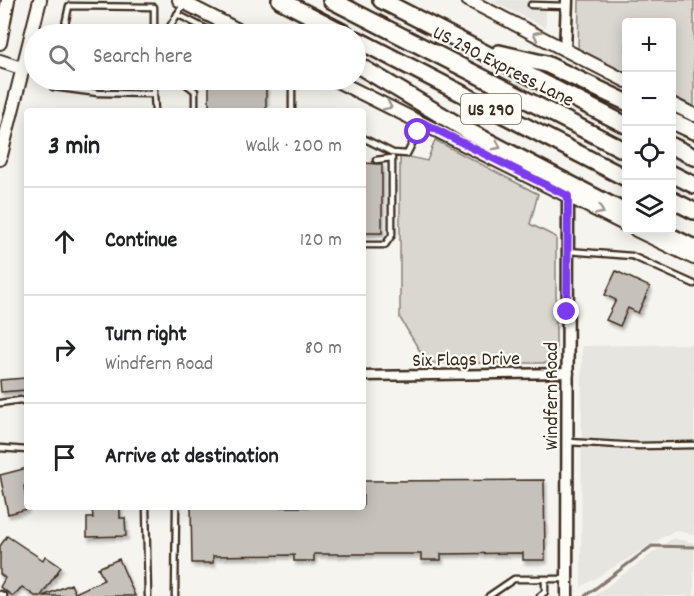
<!DOCTYPE html>
<html lang="en">
<head>
<meta charset="utf-8">
<style>
	body { margin:0; font-family:Dekko,sans-serif; background:#f6f6f6; color:#202124 }
	.controls { position:absolute; right:18px; top:18px; display:grid; overflow:hidden; border-radius:6px; box-shadow:0 3px 15px #0003 }
	.controls button { width:54px; height:54px; display:grid; place-items:center; padding:0; border:0; border-bottom:2px solid #e0e0e0; background:#fff; color:#202124; font:30px sans-serif }
	.stop { position:absolute; width:18px; height:18px; margin:-14px; border:4px solid #7c3aed; border-radius:50%; background:#fff }
	.stop.end { background:#7c3aed; border-color:#fff; box-shadow:0 2px 6px #0008 }
	.list { margin:0; padding:0; list-style:none }
	h2 { display:flex; justify-content:space-between; align-items:center; height:78px; margin:0; padding:0 24px; font-size:26px }
	h2 small { font-size:20px; font-weight:400; color:#757577 }
	.list li { display:grid; grid-template-columns:39px 1fr auto; gap:18px; align-items:center; box-sizing:border-box; height:108px; padding:0 24px; border-top:2px solid #e0e0e0 }
	.list b { display:block; font-size:22px; white-space:nowrap }
	.list p { margin:0; font-size:20px; white-space:nowrap; color:#757577 }
	.list em { font-size:20px; font-style:normal; color:#757577 }
	.icon { flex:none; width:33px; height:33px; fill:none; stroke:currentColor; stroke-width:2; stroke-linecap:round; stroke-linejoin:round }
	.map { position:relative; flex:none; width:694px; height:596px; overflow:hidden }
	.search { position:absolute; background:#fff; box-shadow:0 3px 15px #0003; left:24px; top:24px; width:342px; height:66px; display:flex; align-items:center; gap:15px; box-sizing:border-box; padding:0 21px; border-radius:33px; color:#757577; font-size:22px }
	.panel { position:absolute; background:#fff; box-shadow:0 3px 15px #0003; left:24px; top:108px; width:342px; height:402px; border-radius:6px }
	.map>svg:first-child { display:block }
</style>
</head>
<body>
<div class="map">
<svg width="694" height="596" viewBox="0 0 694 596">
	<defs>
		<filter id="shadow"><feDropShadow dx="2" dy="3.5" stdDeviation="1.5" flood-color="#0004"/></filter>
	</defs>
	<rect width="100%" height="100%" fill="#f5f4ee"/>
	<filter id="ink" filterUnits="userSpaceOnUse"><feTurbulence type="fractalNoise" baseFrequency=".0167" numOctaves="2"/><feDisplacementMap in="SourceGraphic" scale="12" xChannelSelector="R" yChannelSelector="G"/><feConvolveMatrix kernelMatrix="1 2 1 2 8 2 1 2 1" color-interpolation-filters="sRGB"/></filter>
	<g filter="url(#ink)">
		<path fill="#e7e5df" d="M490,0H546V28Z
			M694,344V535L675,530L581,587L582,346Z
			M673,538L694,543V596H594Z"/>
		<path fill="#dad6d0" stroke="#8a8077" stroke-width="1.5" d="M579,0H694V109L672,98V22H626V76L578,52Z
			M435,140L538,194L530,224L556,237V363H427L400,318V155L427,161Z"/>
		<g fill="none" stroke-linecap="round" stroke-linejoin="round">
			<path stroke="#84786e" stroke-width="3" d="M585,596L652,546L694,547"/>
		</g>
		<path fill="#c7c1bb" stroke="#3b2a1e" stroke-width="1.5" filter="url(#shadow)" d="M209,80H266V111H209Z
			M363,163L382,164V233H363Z
			M616,271L650,287L638,313L628,308L620,326L606,320L616,300L605,295Z
			M25,378L26,390L1,392L0,380Z
			M27,468V485L24,486L27,509L8,514L0,475Z
			M544,480L545,560H523V553L441,554V560H421V554H314V561H294V555L213,556V563H192L191,507H363V481Z
			M92,507H120V518H125L126,536L87,537V518H93Z
			M7,536L43,560L45,556L61,567L41,596H35L22,587L13,596L0,587L5,578L0,574V546Z
			M119,559L135,596H43L71,584L75,593L104,580L98,568Z"/>
		<g fill="none" stroke-linecap="round" stroke-linejoin="round">
			<g stroke="#3b2a1e" stroke-width="9">
				<path id="service" d="M531,5L567,6
					M177,14L216,34
					M63,34L69,6L154,7V34
					M169,34V28L183,5
					M24,69L34,70
					M54,80L53,87L98,93L154,94V80
					M181,80L195,91V111
					M292,80V111
					M154,94L155,111
					M363,138L393,153L407,154L421,126
					M376,160L392,158
					M363,245H385L392,235V160
					M568,251L632,256L694,284
					M0,403L21,400L27,403
					M568,442L638,446L694,445
					M0,448L27,450
					M146,507L148,596
					M0,594L4,596
					M175,596L176,507
					M489,596L514,579H568
					M540,596L545,592V579"/>
			</g>
			<g stroke="#3b2a1e" stroke-width="13">
				<path id="minor" d="M363,376L569,373"/>
			</g>
			<g stroke="#3b2a1e" stroke-width="15">
				<path id="tertiary" d="M565,50L567,0
					M567,596L568,196"/>
			</g>
			<g stroke="#3b2a1e" stroke-width="16">
				<path id="secondary" d="M179,0L246,34
					M468,0L626,81
					M0,43L8,0
					M0,61L24,69
					M335,80L626,225
					M672,104L694,115
					M0,159L40,0
					M636,230L694,258"/>
			</g>
			<g stroke="#3b2a1e" stroke-width="20">
				<path id="motorway" d="M280,0L346,34
					M331,0L626,151
					M381,0L626,125
					M356,39L626,178
					M499,53L546,64L626,102
					M356,64L468,131L626,213
					M672,121L694,131
					M672,146L694,157
					M672,174L694,185
					M672,200L694,211
					M658,230L694,248"/>
			</g>
			<use href="#service" stroke="#fdfcf7" stroke-width="4.5"/>
			<use href="#minor" stroke="#fdfcf7" stroke-width="8"/>
			<use href="#tertiary" stroke="#fdfcf7" stroke-width="10"/>
			<use href="#secondary" stroke="#fdfcf7" stroke-width="12"/>
			<use href="#motorway" stroke="#fdfcf7" stroke-width="15"/>
		</g>
		<defs><path id="oneway-chevron" d="M-2-3.5L2.5 0L-2 3.5" fill="none" stroke-width="1.6" stroke-linecap="round" stroke-linejoin="round" transform="scale(1.5)"/></defs>
		<g stroke="#9c938a">
			<use href="#oneway-chevron" transform="translate(537 35) rotate(-153)"/>
			<use href="#oneway-chevron" transform="translate(388 106) rotate(26)"/>
			<use href="#oneway-chevron" transform="translate(497 146) rotate(27)"/>
			<use href="#oneway-chevron" transform="translate(600 211) rotate(26)"/>
		</g>
	</g>
	<g fill="none" stroke-linecap="round" stroke-linejoin="round" filter="url(#ink)">
		<path stroke="#7c3aed" stroke-width="8" d="M418,132L423,123L568,196L567,312"/>
	</g>
	<g text-anchor="middle" stroke-width="4.5" stroke-linejoin="round" paint-order="stroke">
		<rect fill="#fdfcf7" stroke="#75695f" stroke-width="1.5" x="461" y="94" width="60" height="30" rx="4.5"/>
		<g font-size="18" font-weight="bold" fill="#3b2a1e">
			<text x="491" y="115">US 290</text>
		</g>
		<g font-size="20" fill="#3b2a1e" stroke="#fdfcf7">
			<text transform="translate(504 65) rotate(27)" y="7">US 290 Express Lane</text>
			<text transform="translate(466 358) rotate(-1)" y="7">Six Flags Drive</text>
			<text transform="translate(550 396) rotate(-90)" y="7">Windfern Road</text>
		</g>
	</g>
</svg>
<div class="controls">
<button>+</button>
<button>−</button>
<button><svg class="icon" aria-label="locate" viewBox="0 0 24 24"><circle cx="12" cy="12" r="6"/><path d="M12 2v4M12 18v4M2 12h4M18 12h4"/></svg></button>
<button><svg class="icon" aria-label="layers" viewBox="0 0 24 24"><path d="M12 4l9 5-9 5-9-5zM3 14l9 5 9-5"/></svg></button>
</div>
<div class="stop" style="left:418px;top:132px"></div>
<div class="stop end" style="left:567px;top:312px"></div>
<div class="search"><svg class="icon" aria-label="search" viewBox="0 0 24 24"><circle cx="10" cy="10" r="6"/><path d="M15 15l6 6"/></svg>Search here</div>
<section class="panel">
<h2>3 min<small>Walk · 200 m</small></h2>
<ul class="list">
<li><svg class="icon" aria-label="ahead" viewBox="0 0 24 24"><path d="M12 20V5M6 11l6-6 6 6"/></svg><div><b>Continue</b></div><em>120 m</em></li>
<li><svg class="icon" aria-label="right" viewBox="0 0 24 24"><path d="M7 20v-9h11M14 6l5 5-5 5"/></svg><div><b>Turn right</b><p>Windfern Road</p></div><em>80 m</em></li>
<li><svg class="icon" aria-label="arrive" viewBox="0 0 24 24"><path d="M6 21V4h12l-3 4 3 4H6"/></svg><div><b>Arrive at destination</b></div></li>
</ul>
</section>
</div>
</body>
</html>
